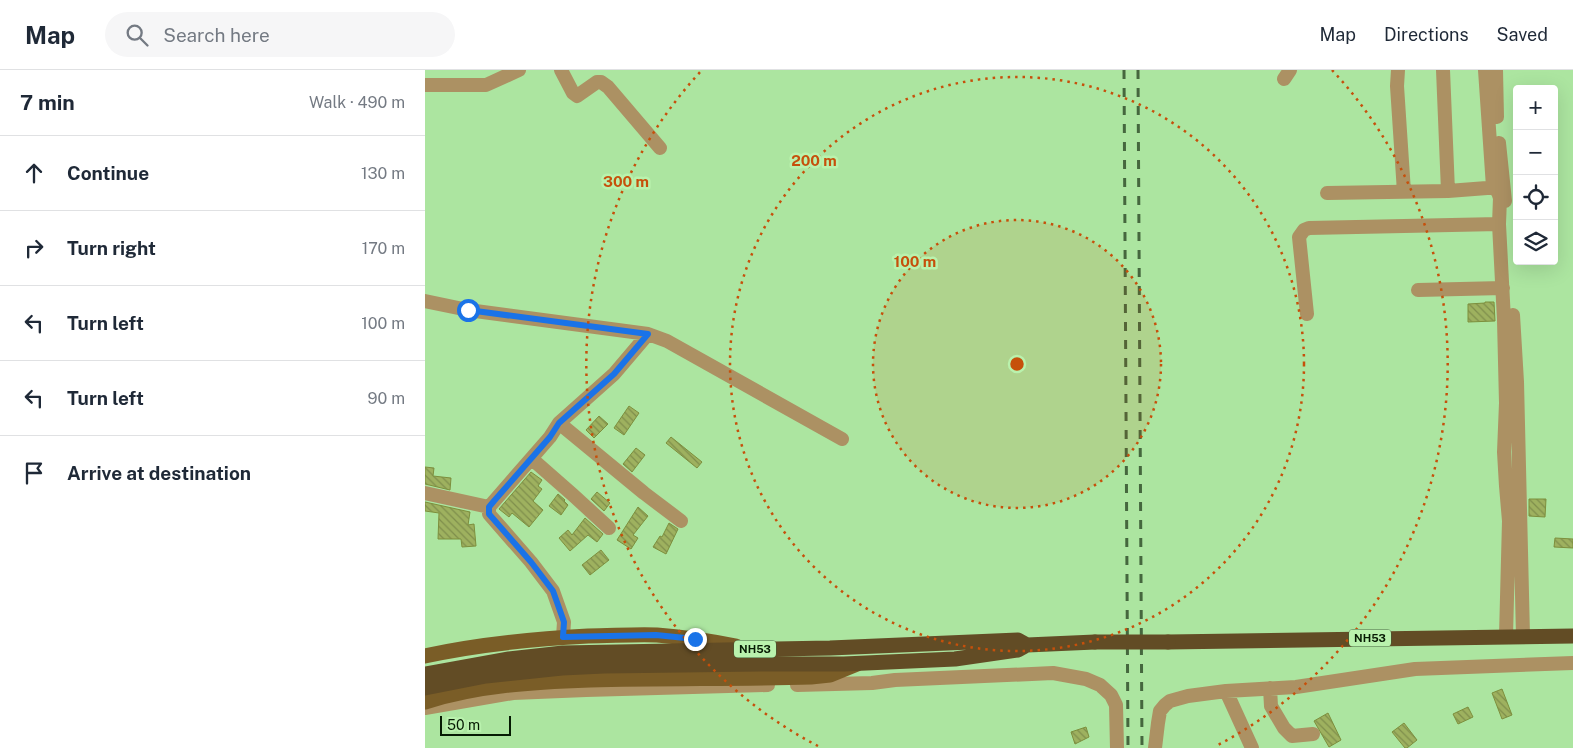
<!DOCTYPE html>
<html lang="en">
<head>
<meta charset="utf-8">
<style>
	body { margin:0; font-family:"Public Sans",sans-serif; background:#f6f6f7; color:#1f2937 }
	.controls { position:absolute; right:15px; top:15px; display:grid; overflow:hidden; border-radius:5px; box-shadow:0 5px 20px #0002 }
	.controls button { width:45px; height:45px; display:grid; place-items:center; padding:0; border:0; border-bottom:1px solid #e0e1e3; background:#fff; color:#1f2937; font:25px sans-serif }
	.scale { position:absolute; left:15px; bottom:12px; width:71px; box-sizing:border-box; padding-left:5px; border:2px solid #061b03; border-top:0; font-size:14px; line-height:18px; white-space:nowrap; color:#061b03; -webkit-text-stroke:4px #b9f2ad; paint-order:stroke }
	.stop { position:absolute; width:15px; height:15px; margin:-11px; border:4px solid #1a73e8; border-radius:50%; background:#fff }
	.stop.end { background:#1a73e8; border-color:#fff; box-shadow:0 1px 5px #0008 }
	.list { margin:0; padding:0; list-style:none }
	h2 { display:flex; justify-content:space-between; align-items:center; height:65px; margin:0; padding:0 20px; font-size:21px }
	h2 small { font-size:16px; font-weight:400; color:#747a83 }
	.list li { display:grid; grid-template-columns:32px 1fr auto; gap:15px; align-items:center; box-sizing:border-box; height:75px; padding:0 20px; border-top:1px solid #e0e1e3 }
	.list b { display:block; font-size:19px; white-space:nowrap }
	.list em { font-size:16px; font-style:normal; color:#747a83 }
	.icon { flex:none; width:28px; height:28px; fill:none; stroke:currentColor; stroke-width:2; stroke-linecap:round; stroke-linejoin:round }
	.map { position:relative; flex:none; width:1148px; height:678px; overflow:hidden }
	header { display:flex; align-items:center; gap:30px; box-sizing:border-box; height:70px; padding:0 25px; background:#fff; border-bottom:1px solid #e0e1e3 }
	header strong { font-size:24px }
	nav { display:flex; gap:28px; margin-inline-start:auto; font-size:18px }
	.search { width:350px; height:45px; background:#f6f6f7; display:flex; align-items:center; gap:12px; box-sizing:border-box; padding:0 18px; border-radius:28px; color:#747a83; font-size:19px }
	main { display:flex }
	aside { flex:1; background:#fff }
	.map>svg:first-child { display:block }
</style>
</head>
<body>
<header>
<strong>Map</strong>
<div class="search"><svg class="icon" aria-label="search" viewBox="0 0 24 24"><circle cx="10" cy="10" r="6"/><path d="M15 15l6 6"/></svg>Search here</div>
<nav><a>Map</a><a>Directions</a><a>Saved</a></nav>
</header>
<main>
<aside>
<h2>7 min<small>Walk · 490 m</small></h2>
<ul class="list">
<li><svg class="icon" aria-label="ahead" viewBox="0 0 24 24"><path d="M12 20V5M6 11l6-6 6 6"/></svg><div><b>Continue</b></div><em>130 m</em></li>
<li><svg class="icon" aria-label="right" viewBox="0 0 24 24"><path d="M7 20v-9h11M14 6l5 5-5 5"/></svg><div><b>Turn right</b></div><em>170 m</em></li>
<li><svg class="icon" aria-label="left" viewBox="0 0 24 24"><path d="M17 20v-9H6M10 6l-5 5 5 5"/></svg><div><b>Turn left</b></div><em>100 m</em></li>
<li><svg class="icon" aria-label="left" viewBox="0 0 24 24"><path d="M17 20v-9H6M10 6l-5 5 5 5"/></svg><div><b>Turn left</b></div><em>90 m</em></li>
<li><svg class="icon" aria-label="arrive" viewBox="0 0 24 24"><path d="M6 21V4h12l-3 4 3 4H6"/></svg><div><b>Arrive at destination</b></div></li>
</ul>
</aside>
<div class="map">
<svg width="1148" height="678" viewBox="0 0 1148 678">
	<defs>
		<pattern id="building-back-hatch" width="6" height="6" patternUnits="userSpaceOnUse" patternTransform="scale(1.25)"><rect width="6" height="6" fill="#9eb15f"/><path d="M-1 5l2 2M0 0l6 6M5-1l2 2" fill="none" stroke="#7f8f4c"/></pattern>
	</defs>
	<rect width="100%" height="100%" fill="#ace5a0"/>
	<path fill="url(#building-back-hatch)" stroke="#7d8f3d" d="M1060,232H1069L1070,251L1043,252V234L1060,233Z
		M204,336L214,343L199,365L189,358Z
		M174,346L183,354L169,368L161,360Z
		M246,367L277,392L272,398L241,373Z
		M211,378L220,385L207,402L198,394Z
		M0,397L9,398L8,406L26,408L25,420L0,414Z
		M106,402L117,410L113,416L117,419L108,431L118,440L104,457L87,443L84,447L74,439Z
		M172,422L185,433L179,441L166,429Z
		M133,424L140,430L139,431L143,435L136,445L124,436Z
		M1104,429H1121L1120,447L1104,446Z
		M0,432L45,442L43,455L49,454L51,476L37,477L36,469H13L14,443L0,441Z
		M213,437L223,446L208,465L213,468L206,479L192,470Z
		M160,448L178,464L172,472L163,465L145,481L134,468L143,460L147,465Z
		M244,453L253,459L241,484L228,477L235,466L237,467Z
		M1130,468L1148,469V478L1129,477Z
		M176,480L184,490L165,505L157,495Z
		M1077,619L1087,645L1077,649L1067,623Z
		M1043,637L1048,647L1033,654L1028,644Z
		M903,643L916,670L904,677L889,651Z
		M979,653L992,670L982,678H980L967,662Z
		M661,657L664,667L650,674L646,662Z"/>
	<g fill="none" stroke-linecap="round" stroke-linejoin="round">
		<path stroke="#ac9163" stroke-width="14" d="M136,0L148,23L152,26L172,12H176L183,17L235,78
			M973,0L972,16L979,122
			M1018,0L1023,121
			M1060,0L1068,117L1073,122L1075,128L1074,154L1079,250L1081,333L1079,382L1081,416L1084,451L1081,566
			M1071,0L1072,47
			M859,9L865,0
			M0,15H61L94,0
			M1074,73L1080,131
			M902,123L1023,121L1075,117
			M993,220L1078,218
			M0,231L43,240L223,264L242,271L417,369
			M882,244L874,167L879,160L884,158L1074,154
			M1088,245L1092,312L1098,566
			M134,353L219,423L256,451
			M107,389L148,425L184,458
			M0,423L64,437
			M138,567L139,552L128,521L106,492L64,444V437L125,367L134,353L189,304L223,264
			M372,615L447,613L470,610L628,603L661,609L675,615L686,625L691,635L692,678
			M845,618L846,636L859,658L867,666L888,664
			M801,621L827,678
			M0,638L88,623L161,620L343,615
			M730,678L733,653L735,641L740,635L745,631L763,626L801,621L871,617L990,599L1148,593"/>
		<path stroke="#7a5d27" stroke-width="15" d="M0,586C54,574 108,569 163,566C186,566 209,564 232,565C259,567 285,571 311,576
			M0,632C54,615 109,612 165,610C239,608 312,609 386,607L405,605L432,594"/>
		<path stroke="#624c25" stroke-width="15" d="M743,572L1148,566
			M0,604L84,589L138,583L405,578L593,570L602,575
			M0,618L61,606L137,598L179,596L335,594H419L530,589L593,580L602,575L670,572"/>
		<path stroke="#45673e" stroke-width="3" stroke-dasharray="9 9" stroke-linecap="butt" d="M699,0L703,678
			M713,0L717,678"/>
		<path stroke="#624c25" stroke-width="15" d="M670,572H743"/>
	</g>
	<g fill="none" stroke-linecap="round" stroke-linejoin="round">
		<path stroke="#1a73e8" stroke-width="6" d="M43,240L223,264L189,304L134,353L125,367L69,431L64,437V444L106,492L128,521L139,552L138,567L231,565L270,569"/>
	</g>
	<circle cx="592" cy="294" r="144" fill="#c6500b" fill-opacity=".12"/>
	<g fill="none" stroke="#c6500b" stroke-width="2.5" stroke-dasharray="2.5 5">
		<circle cx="592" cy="294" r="144"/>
		<circle cx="592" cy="294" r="287"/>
		<path d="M393 676A431 431 0 0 1 277 0M907 0A431 431 0 0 1 791 676"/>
	</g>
	<g text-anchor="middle" stroke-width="5" stroke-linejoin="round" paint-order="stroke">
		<g fill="#b9f2ad" stroke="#3c5c36" stroke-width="1">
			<rect x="924" y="559.5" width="42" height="17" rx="4"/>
			<rect x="309" y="570.5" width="42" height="17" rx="4"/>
		</g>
		<g font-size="11" font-weight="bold" fill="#061b03">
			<text x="945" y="572">NH53</text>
			<text x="330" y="583">NH53</text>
		</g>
	</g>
	<circle cx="592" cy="294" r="8" fill="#c6500b" stroke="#b9f2ad" stroke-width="2.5"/>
	<g font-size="15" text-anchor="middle" font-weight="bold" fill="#c6500b" stroke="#b9f2ad" stroke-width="5" stroke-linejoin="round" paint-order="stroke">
		<text x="389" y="96">200 m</text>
		<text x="201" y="117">300 m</text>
		<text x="490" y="197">100 m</text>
	</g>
</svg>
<div class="controls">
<button>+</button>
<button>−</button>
<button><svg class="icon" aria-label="locate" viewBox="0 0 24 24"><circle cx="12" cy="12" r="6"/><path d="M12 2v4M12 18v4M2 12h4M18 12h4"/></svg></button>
<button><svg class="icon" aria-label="layers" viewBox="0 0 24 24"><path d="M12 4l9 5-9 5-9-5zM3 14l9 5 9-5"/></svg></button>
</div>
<div class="scale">50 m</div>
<div class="stop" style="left:43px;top:240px"></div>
<div class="stop end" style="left:270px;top:569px"></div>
</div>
</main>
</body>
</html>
